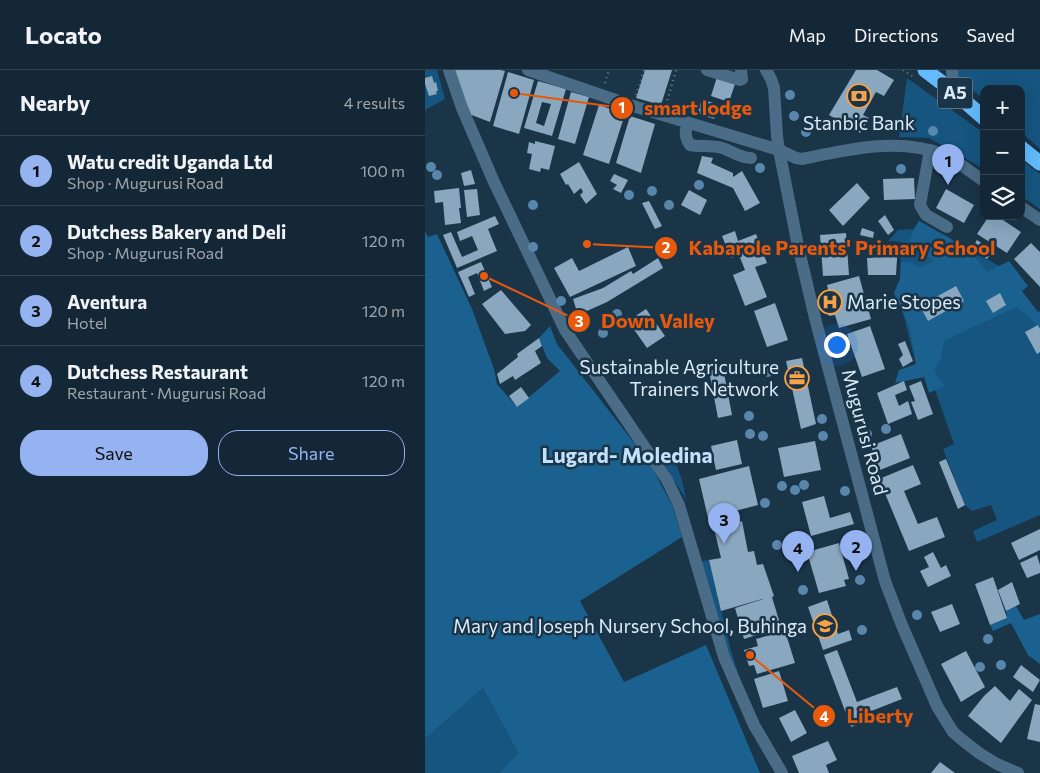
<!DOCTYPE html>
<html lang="en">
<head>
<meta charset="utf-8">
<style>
	body { margin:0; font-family:Commissioner,sans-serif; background:#213342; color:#f1f3f6 }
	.controls { position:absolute; right:15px; top:15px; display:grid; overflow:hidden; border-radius:10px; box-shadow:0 5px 20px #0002 }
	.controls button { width:45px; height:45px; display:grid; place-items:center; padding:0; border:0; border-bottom:1px solid #334451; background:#142736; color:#f1f3f6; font:25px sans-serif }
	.you { position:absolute; left:411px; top:274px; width:18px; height:18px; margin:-12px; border:4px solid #fff; border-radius:50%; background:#1a73e8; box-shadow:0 0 0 8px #1a73e833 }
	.badge { display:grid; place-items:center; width:32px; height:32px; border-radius:50%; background:#95b2f1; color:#111; font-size:16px; font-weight:700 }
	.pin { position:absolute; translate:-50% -41px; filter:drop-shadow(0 1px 2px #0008) }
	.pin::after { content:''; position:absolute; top:26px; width:18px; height:15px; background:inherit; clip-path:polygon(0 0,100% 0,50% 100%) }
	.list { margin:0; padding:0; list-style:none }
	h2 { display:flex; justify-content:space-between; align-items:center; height:65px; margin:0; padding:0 20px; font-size:21px }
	h2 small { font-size:16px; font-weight:400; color:#9da5ad }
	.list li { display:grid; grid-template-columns:32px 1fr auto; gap:15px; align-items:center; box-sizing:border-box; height:70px; padding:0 20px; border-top:1px solid #334451 }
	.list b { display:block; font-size:19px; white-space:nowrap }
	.list p { margin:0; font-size:16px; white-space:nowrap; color:#9da5ad }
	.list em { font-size:16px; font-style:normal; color:#9da5ad }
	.actions { display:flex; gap:10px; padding:15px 20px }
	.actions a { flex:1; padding:11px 0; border:1px solid #95b2f1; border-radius:20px; text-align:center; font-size:18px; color:#95b2f1 }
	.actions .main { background:#95b2f1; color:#111 }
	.icon { flex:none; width:28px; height:28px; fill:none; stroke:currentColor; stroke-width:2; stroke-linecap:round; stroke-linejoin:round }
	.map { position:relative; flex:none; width:615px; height:703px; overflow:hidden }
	header { display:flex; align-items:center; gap:30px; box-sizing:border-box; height:70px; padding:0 25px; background:#142736; border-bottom:1px solid #334451 }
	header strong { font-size:24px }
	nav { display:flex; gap:28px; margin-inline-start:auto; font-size:18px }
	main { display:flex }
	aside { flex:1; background:#142736 }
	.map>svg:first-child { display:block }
</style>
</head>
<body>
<header>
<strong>Locato</strong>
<nav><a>Map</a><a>Directions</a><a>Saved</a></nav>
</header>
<main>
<aside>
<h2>Nearby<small>4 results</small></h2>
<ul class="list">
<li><span class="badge">1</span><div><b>Watu credit Uganda Ltd</b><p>Shop · Mugurusi Road</p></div><em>100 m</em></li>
<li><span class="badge">2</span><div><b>Dutchess Bakery and Deli</b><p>Shop · Mugurusi Road</p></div><em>120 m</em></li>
<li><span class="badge">3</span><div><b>Aventura</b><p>Hotel</p></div><em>120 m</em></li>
<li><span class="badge">4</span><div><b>Dutchess Restaurant</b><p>Restaurant · Mugurusi Road</p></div><em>120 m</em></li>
</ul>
<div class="actions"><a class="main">Save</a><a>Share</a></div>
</aside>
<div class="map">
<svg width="615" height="703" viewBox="0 0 615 703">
	<rect width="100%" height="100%" fill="#1a3448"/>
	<path fill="#16557f" d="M0,0H12L20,29L0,40Z
		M523,0H615V79L596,62V19H559V29L524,2Z
		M482,8L559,63V99L504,68L474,67Z
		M596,90L615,104V139L596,126Z
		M494,151L574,196L615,245V445L552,472L548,461L572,450L566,435L547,441L540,435L518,379L529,374L500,291L491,294L478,243L469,223L475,209L476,172L463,171L473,160L488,159Z
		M248,385L257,410L261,429L238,393Z
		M284,490L305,577L315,610L301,590L276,491Z
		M58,618L93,683L74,703H0V669Z"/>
	<path fill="#1a6190" d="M494,151L542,178L562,202L584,191L603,216L597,221L613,242L615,241V257L592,237L520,270L515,290L509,301L519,316L504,323L499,307L470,313L474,300L491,294L485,258L469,223L475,209L476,192H485L495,198L509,191C500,182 490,181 484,171Z
		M0,161L3,167L12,164L47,239L69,299L72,314L92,337L135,301L122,288L114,268L125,256L132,274L224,392L248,437L257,467L155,531L199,612L281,575L335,703H74L93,683L58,618L0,669Z
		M591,536L599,550L615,544V594L603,585L586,553L568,561L565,555L582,548L581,541Z"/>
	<path fill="#89a7bf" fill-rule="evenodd" d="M29,0H75L80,1L65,52L44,44Z
		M220,0H247L236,35L211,28Z
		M431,0H452L469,10L459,26L451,22L438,45L444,48L435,63L404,45Z
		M83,2L109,10L94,64L68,56Z
		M7,6L9,13L11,12L13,21H11L12,24L4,26L0,14V8Z
		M292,7L310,14L304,32L286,26Z
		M113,11L141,19L127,66L99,58ZM117,32L126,34L119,56L111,53Z
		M146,22L164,27L150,74L133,69Z
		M277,29L294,35L289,49L272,43Z
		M174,35L200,44L184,94L158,85Z
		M205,46L230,54L216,103L191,93Z
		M110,71L130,76L124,100L116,98L115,102L104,99L107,84L102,83L104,72L110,74Z
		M277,86L288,88L286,93L308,103V107L317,101L335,133L320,141L308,118L272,103Z
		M154,92L172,124L161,134L155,125L158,122L156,118L149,124L143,114L141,115L135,104Z
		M46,100L50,114L39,116L36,103Z
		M189,104L203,110L196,123L188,119L192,115L185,111Z
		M489,108L490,129L459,130L458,109Z
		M432,113L445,128L418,156L404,140Z
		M34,118L36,138H34L36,153L20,155L18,132L10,133L9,121Z
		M52,119L55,145L42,147L39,120Z
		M521,119L549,135L539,153L511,138Z
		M264,120L282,130L275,145L256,135Z
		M224,131L237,156L230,159L217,133Z
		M460,145L469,160L463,165L453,151Z
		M70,146L74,154L63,159L72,181L32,198L18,165L26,162L37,187L53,180L47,166L35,171L32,162Z
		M564,146H572L596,162L582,183L552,164Z
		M437,158L449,162L448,168L435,165Z
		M310,161L313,171L331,164L342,193L330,197L342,227L320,236L308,205L320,200L314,185L306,188L297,166Z
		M421,163L424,205L398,206L395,165Z
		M552,170L568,181L562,189L547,178Z
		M606,173L615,182V217L589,189Z
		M459,174H473L471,205H443L442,188L458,187Z
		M203,177L211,196L145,227L129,198L147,188L154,201Z
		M233,188L238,198L182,232L153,245L148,229L178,218L206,201L208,204Z
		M56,192L67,217L59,221L52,203L43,207L50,224L44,227L33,202Z
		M434,206L446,249L414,258L410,245L404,246L399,226L404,224L402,215Z
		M531,216L539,231L503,251L495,236Z
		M76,220L106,255L100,261L80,264L57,234Z
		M575,223L581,235L568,243L561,231Z
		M350,233L363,270L342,277L329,241Z
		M221,239L240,266L222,278L203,251Z
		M613,255L615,259V282L612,284L600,262Z
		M445,256L460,299L437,307L422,264Z
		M114,268L117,276L110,281L116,293L90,310L88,306L75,314L72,304L93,287L92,284Z
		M480,271L488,291L478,297L474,289L478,285L473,274Z
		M377,288L391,354L376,359L361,291Z
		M298,298L307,345L293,348L284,301Z
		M479,311L482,320L470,325L474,336L483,331L487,344L463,354L452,323Z
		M496,311L508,344L493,350L486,332L490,331L484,316Z
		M96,317L104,328L92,337L84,326Z
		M476,364L485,388L455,400L446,376Z
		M312,370L317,394L291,400L286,376Z
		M390,371L396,400L359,407L353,378Z
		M521,389L540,435L533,439L514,392Z
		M488,395L496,414L479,421L493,454L512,447L520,467L484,481L454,409Z
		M324,396L333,435L283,448L274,409Z
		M399,426L405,448L425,442L429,454L386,466L377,432Z
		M317,451L323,482L329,481L332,495L338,494L349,526L347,527L356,557L319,569L310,538L341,528L296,541L284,490L296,488L289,458Z
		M615,459V480L594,490L586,473Z
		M414,473L424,509L419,510L421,516L394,523L382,482Z
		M508,482L516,498L521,495L526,506L503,517L495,501L504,497L499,487Z
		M612,485L615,495V503L602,508L595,493Z
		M568,507L582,548L565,555L550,514Z
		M587,512L595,534L581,541L573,520Z
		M402,530L413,564L424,560L427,570L398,580L383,537Z
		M527,534L535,554L515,562L506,542Z
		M360,561L370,593L332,604L329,595L324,596L319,580L333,576L331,569Z
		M412,580L432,632L472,617L477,629L436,645L439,652L426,657L399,585Z
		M541,581L560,617L536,632L516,594Z
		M596,595L615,610L608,622L588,607Z
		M354,601L363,631L338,638L329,609Z
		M570,616L585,631L594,619L607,630L576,673L543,646L559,626Z
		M610,634L615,635V672L602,669Z
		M370,640L382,663L366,672L354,648Z
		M403,671L412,690L401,695L404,703H374L367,686Z
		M515,692L530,703H506Z"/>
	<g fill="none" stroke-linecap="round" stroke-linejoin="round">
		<path stroke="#6a8091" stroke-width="2.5" stroke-dasharray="1 4" stroke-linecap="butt" d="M478,0L487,6
			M180,13L184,0
			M211,25L219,0
			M241,35L251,0"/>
		<path stroke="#4a6c86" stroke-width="12" d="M24,0L37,38L69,112L140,260L242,410L254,435L299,587L329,655L357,703
			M103,0L208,36L354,80L371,88L377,89C421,80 473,67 517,84C531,89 546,103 559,111
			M282,0L315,10L317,9L316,0
			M341,0L346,9L349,18L352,66L354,80L373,176L391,252L460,511L476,553L512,636L528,662L536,669L554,683L572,694L593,703
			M527,0L529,22
			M264,53C259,60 260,68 265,75C275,77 286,75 297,78C307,81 315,88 326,88
			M505,80L495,135L501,145L522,157
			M596,137L615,150"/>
		<path stroke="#63bbfd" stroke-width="15" d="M500,0L529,22L559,48
			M596,78L615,93"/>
	</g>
	<g fill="#5986ab">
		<circle cx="365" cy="25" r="5"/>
		<circle cx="369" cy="46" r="5"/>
		<circle cx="481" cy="57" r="5"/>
		<circle cx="508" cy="61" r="5"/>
		<circle cx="381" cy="62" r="5"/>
		<circle cx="6" cy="97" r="5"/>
		<circle cx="335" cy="98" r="5"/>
		<circle cx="476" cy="99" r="5"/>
		<circle cx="12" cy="105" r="5"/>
		<circle cx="274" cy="115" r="5"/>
		<circle cx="227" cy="121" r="5"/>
		<circle cx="204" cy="125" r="5"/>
		<circle cx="108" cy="135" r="5"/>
		<circle cx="244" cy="135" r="5"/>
		<circle cx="108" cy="177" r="5"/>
		<circle cx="136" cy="231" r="5"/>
		<circle cx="192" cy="244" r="5"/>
		<circle cx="178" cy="263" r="5"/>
		<circle cx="343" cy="302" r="5"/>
		<circle cx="324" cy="346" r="5"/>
		<circle cx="397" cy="349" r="5"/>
		<circle cx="461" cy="359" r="5"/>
		<circle cx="325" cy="364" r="5"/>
		<circle cx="442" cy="364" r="5"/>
		<circle cx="338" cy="366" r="5"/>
		<circle cx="398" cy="366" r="5"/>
		<circle cx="379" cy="415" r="5"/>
		<circle cx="357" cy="416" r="5"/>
		<circle cx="370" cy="420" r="5"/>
		<circle cx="420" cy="421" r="5"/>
		<circle cx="340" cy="433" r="5"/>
		<circle cx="352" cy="475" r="5"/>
		<circle cx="364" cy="480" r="5"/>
		<circle cx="372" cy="491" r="5"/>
		<circle cx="435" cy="510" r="5"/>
		<circle cx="378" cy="520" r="5"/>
		<circle cx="492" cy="545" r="5"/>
		<circle cx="437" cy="560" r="5"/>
		<circle cx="563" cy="569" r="5"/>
		<circle cx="576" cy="595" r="5"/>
		<circle cx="555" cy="597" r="5"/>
	</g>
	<defs>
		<g id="bank-ring" transform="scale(1.25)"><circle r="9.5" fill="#1a3448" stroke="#f7a149" stroke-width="1.5"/><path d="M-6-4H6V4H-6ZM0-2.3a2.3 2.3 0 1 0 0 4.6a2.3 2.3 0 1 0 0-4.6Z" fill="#f7a149"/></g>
		<g id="hospital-ring" transform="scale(1.25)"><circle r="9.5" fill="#1a3448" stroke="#f7a149" stroke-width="1.5"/><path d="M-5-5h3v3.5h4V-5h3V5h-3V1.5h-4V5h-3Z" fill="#f7a149"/></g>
		<g id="office-ring" transform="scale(1.25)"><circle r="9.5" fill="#1a3448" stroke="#f7a149" stroke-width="1.5"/><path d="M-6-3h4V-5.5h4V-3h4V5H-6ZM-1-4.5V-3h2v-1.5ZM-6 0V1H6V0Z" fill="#f7a149"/></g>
		<g id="school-ring" transform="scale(1.25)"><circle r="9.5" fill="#1a3448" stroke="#f7a149" stroke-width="1.5"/><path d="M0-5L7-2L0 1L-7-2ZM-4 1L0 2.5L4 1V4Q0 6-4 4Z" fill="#f7a149"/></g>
	</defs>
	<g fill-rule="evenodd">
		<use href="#bank-ring" x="434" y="26"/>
		<use href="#hospital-ring" x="405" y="232"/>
		<use href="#office-ring" x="372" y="308"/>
		<use href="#school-ring" x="400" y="556"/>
	</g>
	<g text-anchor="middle" stroke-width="5" stroke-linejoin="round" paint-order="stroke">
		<rect fill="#1a3448" stroke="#a0b3c2" stroke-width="1" x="512.5" y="7.5" width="35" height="31" rx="4"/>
		<g font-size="18" font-weight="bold" fill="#daeaf7">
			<text x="530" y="29">A5</text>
		</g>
		<g font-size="19" fill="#daeaf7" stroke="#1a3448" text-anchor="end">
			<text x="434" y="60" text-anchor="middle">Stanbic Bank</text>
			<text x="422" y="239" text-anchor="start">Marie Stopes</text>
			<text x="354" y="304">Sustainable Agriculture<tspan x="354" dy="22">Trainers Network</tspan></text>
			<text x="382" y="563">Mary and Joseph Nursery School, Buhinga</text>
		</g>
		<g font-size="19" fill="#daeaf7" stroke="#1a3448">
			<text transform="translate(440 362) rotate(75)" y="7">Mugurusi Road</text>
		</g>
		<g font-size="21" font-weight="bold" fill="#c2e1fa" stroke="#1a3448">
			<text x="202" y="393">Lugard- Moledina</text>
		</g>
	</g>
	<path fill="none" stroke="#e8590c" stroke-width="2" d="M89 23L197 38M162 174L241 178M59 206L154 251M325 585L399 646"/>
	<g fill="#e8590c" stroke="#1a3448" stroke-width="2">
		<circle cx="89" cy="23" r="5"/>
		<circle cx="162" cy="174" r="5"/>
		<circle cx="59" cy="206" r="5"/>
		<circle cx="325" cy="585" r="5"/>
		<circle cx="197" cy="38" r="12"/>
		<circle cx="241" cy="178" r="12"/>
		<circle cx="154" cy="251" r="12"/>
		<circle cx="399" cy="646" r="12"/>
	</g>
	<g font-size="15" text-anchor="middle" font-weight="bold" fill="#fff">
		<text x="197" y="43">1</text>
		<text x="241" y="183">2</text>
		<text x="154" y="257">3</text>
		<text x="399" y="652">4</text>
	</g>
	<g font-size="20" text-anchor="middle" font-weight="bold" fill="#e8590c" stroke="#1a3448" stroke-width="5" stroke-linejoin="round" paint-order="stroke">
		<text x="273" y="45">smart lodge</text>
		<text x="417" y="185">Kabarole Parents' Primary School</text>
		<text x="233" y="258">Down Valley</text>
		<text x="455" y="653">Liberty</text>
	</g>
</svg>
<div class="controls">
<button>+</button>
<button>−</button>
<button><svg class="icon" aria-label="layers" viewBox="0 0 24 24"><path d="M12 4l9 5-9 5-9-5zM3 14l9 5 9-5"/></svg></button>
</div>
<div class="you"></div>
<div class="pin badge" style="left:523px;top:115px">1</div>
<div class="pin badge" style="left:431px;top:501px">2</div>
<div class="pin badge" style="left:299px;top:474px">3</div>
<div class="pin badge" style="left:373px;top:502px">4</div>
</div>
</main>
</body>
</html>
